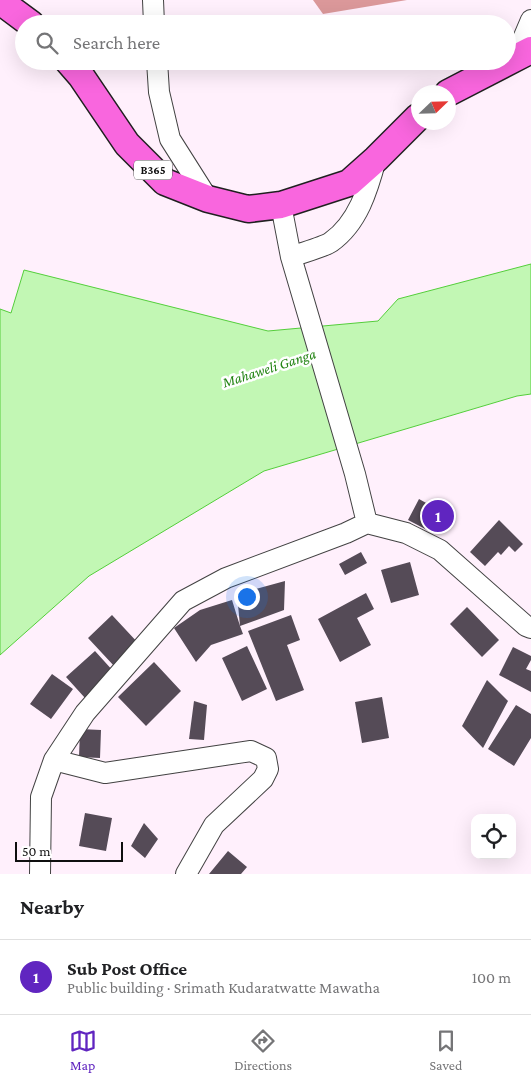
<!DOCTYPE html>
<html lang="en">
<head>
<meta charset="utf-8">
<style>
	body { margin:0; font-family:"Crimson Pro",serif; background:#f6f6f6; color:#202124 }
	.controls { position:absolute; right:15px; bottom:15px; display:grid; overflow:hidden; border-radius:10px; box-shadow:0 5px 20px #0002 }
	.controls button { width:45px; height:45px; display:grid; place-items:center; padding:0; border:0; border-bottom:1px solid #e0e0e0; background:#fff; color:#202124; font:25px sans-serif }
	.compass { position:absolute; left:411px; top:85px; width:45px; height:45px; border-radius:50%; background:#fff; box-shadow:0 5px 20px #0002; rotate:67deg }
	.scale { position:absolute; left:15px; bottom:12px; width:108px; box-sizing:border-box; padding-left:5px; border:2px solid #0f0f0f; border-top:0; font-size:14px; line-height:18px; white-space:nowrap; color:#0f0f0f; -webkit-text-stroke:4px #fff; paint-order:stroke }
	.you { position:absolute; left:246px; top:596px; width:18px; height:18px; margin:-12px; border:4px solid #fff; border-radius:50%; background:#1a73e8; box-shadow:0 0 0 8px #1a73e833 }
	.badge { display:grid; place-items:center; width:32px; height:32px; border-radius:50%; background:#6025c0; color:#fff; font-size:16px; font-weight:700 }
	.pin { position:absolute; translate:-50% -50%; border:2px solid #fff; box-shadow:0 1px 5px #0006 }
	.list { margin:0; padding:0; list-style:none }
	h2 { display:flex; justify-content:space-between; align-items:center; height:65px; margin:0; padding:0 20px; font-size:21px }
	h2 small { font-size:16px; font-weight:400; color:#757577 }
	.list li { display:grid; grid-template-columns:32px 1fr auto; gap:15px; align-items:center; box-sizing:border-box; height:75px; padding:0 20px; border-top:1px solid #e0e0e0 }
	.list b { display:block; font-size:19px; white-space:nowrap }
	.list p { margin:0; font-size:16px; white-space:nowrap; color:#757577 }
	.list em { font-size:16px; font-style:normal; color:#757577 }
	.icon { flex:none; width:28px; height:28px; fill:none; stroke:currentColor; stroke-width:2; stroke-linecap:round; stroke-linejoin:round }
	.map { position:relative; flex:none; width:531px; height:874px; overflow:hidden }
	.search { position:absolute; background:#fff; box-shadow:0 5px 20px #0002; left:15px; right:15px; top:15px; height:55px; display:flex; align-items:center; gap:12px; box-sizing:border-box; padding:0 18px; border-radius:28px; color:#757577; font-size:19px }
	.sheet { height:140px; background:#fff }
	nav { display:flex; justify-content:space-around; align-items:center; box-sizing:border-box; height:70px; border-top:1px solid #e0e0e0; background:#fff; font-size:14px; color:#757577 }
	nav a { display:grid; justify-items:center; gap:2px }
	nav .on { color:#6025c0 }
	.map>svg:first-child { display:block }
</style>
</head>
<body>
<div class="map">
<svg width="531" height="874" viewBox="0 0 531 874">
	<rect width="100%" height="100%" fill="#fff0fc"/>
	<path fill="#db989a" d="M313,0H407L323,14Z"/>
	<path fill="#c2f7b4" stroke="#54ce3b" d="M531,264V394L517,396L264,471L89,576L0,655V309L11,313L24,270L268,331L378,321L398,299Z"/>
	<path fill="#554b57" d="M419,499L444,513L433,533L408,520Z
		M499,520L523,544L515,552L509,546L501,555L498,552L485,566L470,552Z
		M361,552L367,563L345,575L339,564Z
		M410,562L419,595L391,603L381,570Z
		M285,581L284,610L240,626L243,634L211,645L196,662L174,628L200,610L232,600L240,626L237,594Z
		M366,593L374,609L357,618L371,645L340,662L318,619Z
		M467,607L499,640L482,657L450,624Z
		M112,615L139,644L115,667L88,638Z
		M291,615L300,640L287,645L304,690L276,701L248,631Z
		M247,646L267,689L242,701L222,658Z
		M513,647L531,656V660L526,669L531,671V692L499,675Z
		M95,651L114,672L85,698L66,677Z
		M154,662L181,691L146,726L118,697Z
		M52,674L73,689L51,719L30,704Z
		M487,680L508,701L483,748L462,726Z
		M382,697L389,738L362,743L355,702Z
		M194,701L207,705L204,740L189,739Z
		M516,705L531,714V738L514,766L488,749Z
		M80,729L101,730L100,758L79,757Z
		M85,813L112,818L106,851L79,846Z
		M144,823L158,839L145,858L131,846Z
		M228,851L247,867L241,874H209Z"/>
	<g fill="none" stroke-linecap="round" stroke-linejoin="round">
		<g stroke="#424242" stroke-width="22">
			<path id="minor" d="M153,0L154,24
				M514,60L531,20
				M157,61L159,92L170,139L208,199
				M281,205L291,257L355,474L367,523
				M291,257C301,253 324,247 331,242C358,223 368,189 376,159
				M54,760L105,773L251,751L266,758L268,769L263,779L214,825L186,874
				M40,874L41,797L54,760L85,713L183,601L226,578L346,533L367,523L406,533L440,550L526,626L531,628"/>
		</g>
		<g stroke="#202020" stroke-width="29">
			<path id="major" d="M0,1L31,24
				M68,61L81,76L127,144L165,182L208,199L248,209L281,205L349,183L376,159L418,117
				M448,93L531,50"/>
		</g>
		<use href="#minor" stroke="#fff" stroke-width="20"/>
		<use href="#major" stroke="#f966de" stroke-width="26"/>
	</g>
	<g text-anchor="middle" stroke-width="5" stroke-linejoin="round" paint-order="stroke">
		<rect fill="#fff" stroke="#575757" stroke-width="1" x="134" y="160.5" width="38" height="19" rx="4"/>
		<g font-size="12" font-weight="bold" fill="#0f0f0f">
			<text x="153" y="174">B365</text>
		</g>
		<g font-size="15" font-style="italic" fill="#248515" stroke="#fff">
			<text transform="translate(269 368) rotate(-18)" y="5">Mahaweli Ganga</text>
		</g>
	</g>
</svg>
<div class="controls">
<button><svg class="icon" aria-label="locate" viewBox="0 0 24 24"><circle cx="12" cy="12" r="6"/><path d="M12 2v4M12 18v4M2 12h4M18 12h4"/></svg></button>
</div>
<svg class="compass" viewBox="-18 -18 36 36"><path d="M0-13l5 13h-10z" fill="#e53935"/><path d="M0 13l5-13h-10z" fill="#757577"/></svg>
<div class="scale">50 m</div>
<div class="you"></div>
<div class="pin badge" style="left:438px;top:516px">1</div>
<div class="search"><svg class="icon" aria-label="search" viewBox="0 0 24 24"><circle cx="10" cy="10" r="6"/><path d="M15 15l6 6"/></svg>Search here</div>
</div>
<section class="sheet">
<h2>Nearby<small></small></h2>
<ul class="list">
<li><span class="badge">1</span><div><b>Sub Post Office</b><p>Public building · Srimath Kudaratwatte Mawatha</p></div><em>100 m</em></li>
</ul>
</section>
<nav>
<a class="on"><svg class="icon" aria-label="map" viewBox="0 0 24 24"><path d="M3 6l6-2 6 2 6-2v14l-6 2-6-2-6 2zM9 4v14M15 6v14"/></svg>Map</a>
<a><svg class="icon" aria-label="directions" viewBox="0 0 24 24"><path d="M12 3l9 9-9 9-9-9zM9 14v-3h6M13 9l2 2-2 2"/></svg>Directions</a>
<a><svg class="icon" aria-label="saved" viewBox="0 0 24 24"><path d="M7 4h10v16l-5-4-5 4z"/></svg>Saved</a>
</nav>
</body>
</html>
